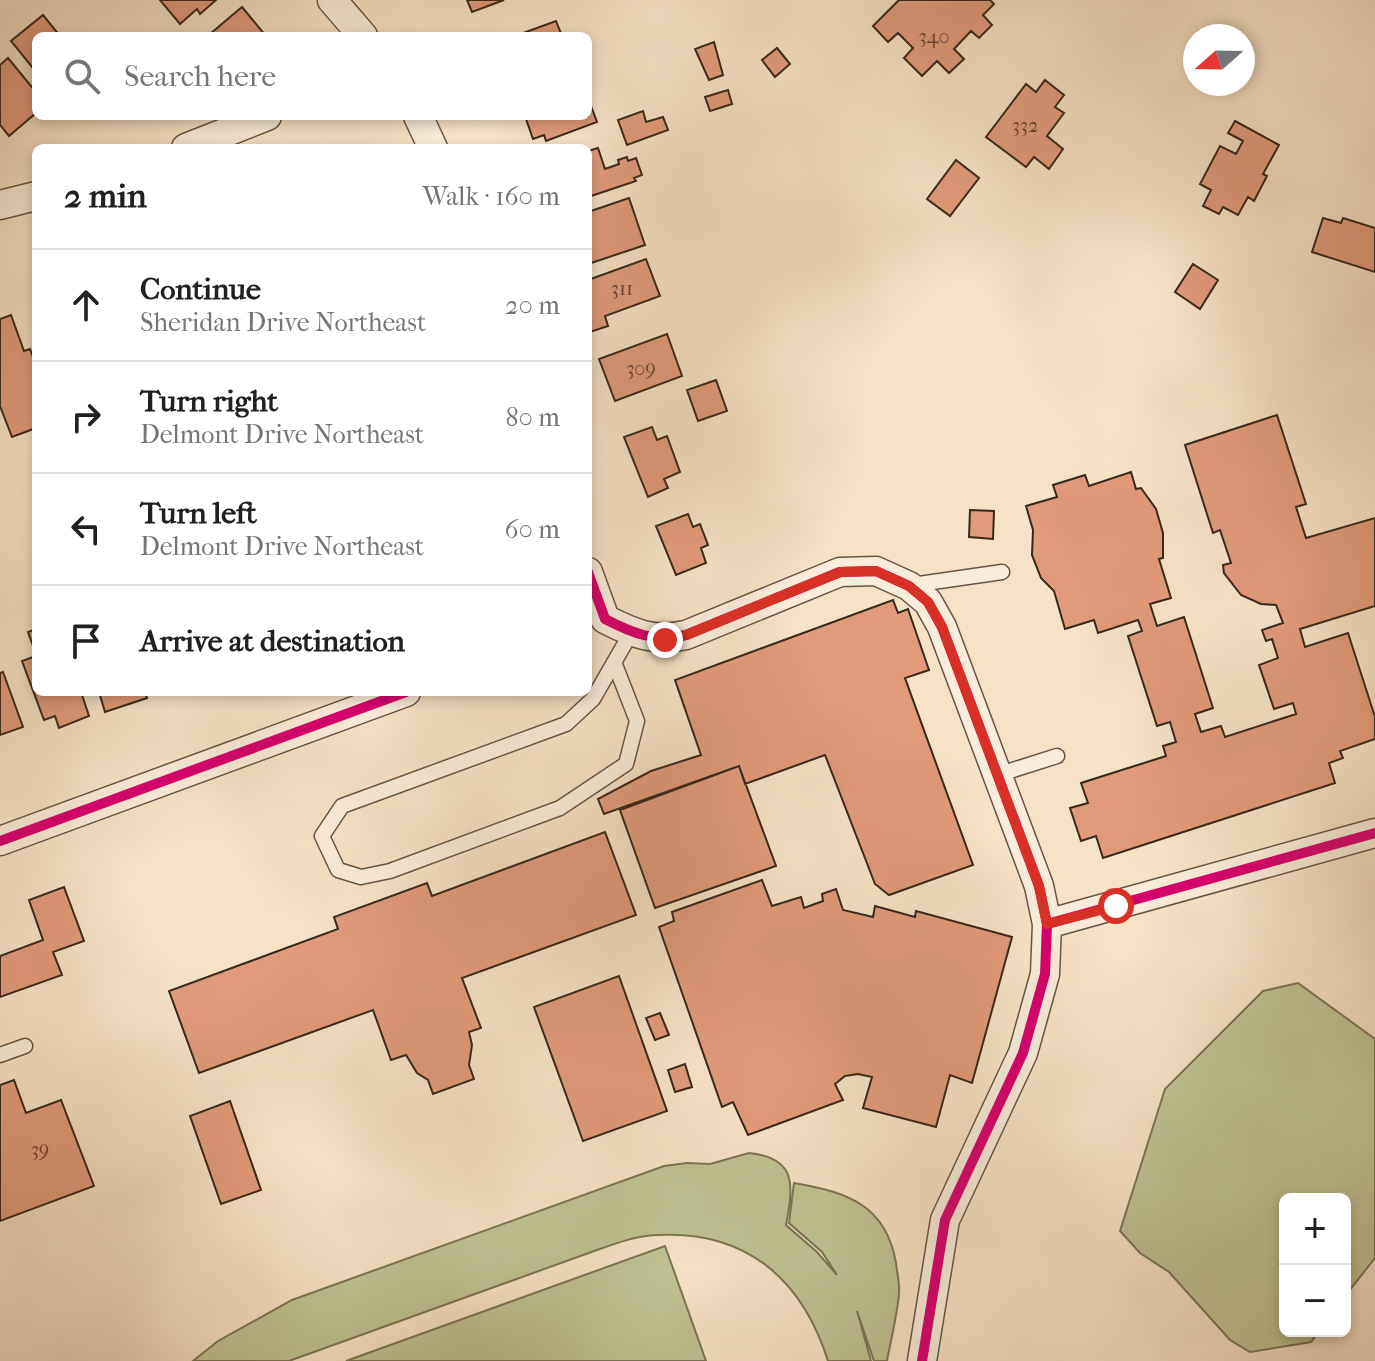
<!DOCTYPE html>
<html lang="en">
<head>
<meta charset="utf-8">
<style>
	body { margin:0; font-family:"IM FELL French Canon",serif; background:#f6f6f6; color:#202124 }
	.controls { position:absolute; right:24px; bottom:24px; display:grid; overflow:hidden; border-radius:12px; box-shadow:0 4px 12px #0003 }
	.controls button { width:72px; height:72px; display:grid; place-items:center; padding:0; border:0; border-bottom:2px solid #e0e0e0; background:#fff; color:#202124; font:40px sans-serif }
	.compass { position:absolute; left:1183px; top:24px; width:72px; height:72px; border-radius:50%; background:#fff; box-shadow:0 4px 12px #0003; rotate:250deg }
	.stop { position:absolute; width:24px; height:24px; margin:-18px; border:6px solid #d93025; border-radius:50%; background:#fff }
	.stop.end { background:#d93025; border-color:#fff; box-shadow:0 2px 8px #0008 }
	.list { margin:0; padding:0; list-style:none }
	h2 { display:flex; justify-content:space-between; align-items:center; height:104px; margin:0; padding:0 32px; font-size:34px }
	h2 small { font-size:26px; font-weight:400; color:#757577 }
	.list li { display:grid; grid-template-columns:52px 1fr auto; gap:24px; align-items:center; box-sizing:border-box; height:112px; padding:0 32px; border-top:2px solid #e0e0e0 }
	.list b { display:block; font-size:30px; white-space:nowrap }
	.list p { margin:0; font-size:26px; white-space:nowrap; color:#757577 }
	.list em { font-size:26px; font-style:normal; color:#757577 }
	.icon { flex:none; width:44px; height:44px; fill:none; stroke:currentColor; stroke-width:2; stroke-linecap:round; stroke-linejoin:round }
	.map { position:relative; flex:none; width:1375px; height:1361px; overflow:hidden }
	.search { position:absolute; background:#fff; box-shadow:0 4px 12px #0003; left:32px; top:32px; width:560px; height:88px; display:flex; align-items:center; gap:20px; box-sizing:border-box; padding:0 28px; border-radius:12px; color:#757577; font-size:30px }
	.panel { position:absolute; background:#fff; box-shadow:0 4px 12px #0003; left:32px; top:144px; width:560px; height:552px; border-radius:12px }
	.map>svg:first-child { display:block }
</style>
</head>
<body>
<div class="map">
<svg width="1375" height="1361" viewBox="0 0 1375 1361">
	<rect width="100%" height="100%" fill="#f6e2c6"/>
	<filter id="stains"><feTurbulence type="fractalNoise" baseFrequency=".0025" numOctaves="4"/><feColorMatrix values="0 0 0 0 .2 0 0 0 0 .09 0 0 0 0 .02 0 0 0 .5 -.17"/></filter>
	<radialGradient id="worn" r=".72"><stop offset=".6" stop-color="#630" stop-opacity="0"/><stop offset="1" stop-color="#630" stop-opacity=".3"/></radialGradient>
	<path fill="#bfc293" stroke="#7b7557" stroke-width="2" d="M1298,983L1375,1039V1258L1345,1296V1199H1285V1331H1319L1311,1342L1250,1352L1230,1340L1169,1272L1140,1253L1120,1231L1165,1089L1263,991Z
		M749,1153C798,1158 793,1186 786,1225L817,1252L837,1275L822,1252L789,1223L794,1183C846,1192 886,1204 896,1263C897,1273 900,1284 899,1294C897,1316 891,1339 887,1361H874L857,1311L871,1361H828C802,1279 746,1230 657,1235C632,1236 609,1246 586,1254L289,1361H193L218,1341L292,1300L664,1166L687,1163L710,1164Z
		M665,1246L706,1361H346Z"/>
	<path fill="#e19a7a" stroke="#37281b" stroke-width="2" d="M160,0H216L200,14L197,9L180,24Z
		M467,0H504L472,12Z
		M899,0H990L994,4L983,15L992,25L979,38L971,31L954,49L964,59L949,73L937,61L922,76L904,58L913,48L898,33L888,42L873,26Z
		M242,7L266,36H211L210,34Z
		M43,15L60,36H36V72L11,41Z
		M556,21L562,36H515Z
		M714,42L723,75L709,80L695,49Z
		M777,48L790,64L775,77L762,60Z
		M8,58L36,92V113L9,136L0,125V65Z
		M1045,80L1064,95L1055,107L1064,113L1047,136L1063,149L1049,169L1034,157L1026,167L986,137L1026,84L1036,92Z
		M728,90L732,104L710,111L705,97Z
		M588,98L597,122L546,141L544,135L533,139L525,116H588Z
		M643,111L646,122L663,117L668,130L627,145L618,120Z
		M1235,121L1279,145L1263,174L1267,176L1254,201L1248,197L1238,215L1223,207L1219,214L1203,206L1211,190L1200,184L1220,146L1236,154L1243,141L1228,133Z
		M598,148L605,169L619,164L618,160L627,157L628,161L636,158L642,175L634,178L636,181L588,197V151Z
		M956,160L979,178L950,216L927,199Z
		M629,198L645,245L588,264V212Z
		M1323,218L1341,223L1343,218L1375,228V272L1312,252Z
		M646,259L660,296L605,316L608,326L590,332L588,280Z
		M1193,264L1218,280L1200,309L1175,292Z
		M11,315L24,351L30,349L36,365V428L12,437L0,406V319Z
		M667,334L682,376L615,401L599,359Z
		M716,380L727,411L698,421L687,390Z
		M1277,415L1306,504L1296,507L1306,538L1375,518V606L1300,629L1305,647L1348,633L1375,717V739L1340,751L1343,758L1329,763L1335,783L1103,858L1096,836L1081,841L1070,808L1088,803L1081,783L1166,756L1163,746L1176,742L1170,722L1157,726L1128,636L1142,631L1138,620L1098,633L1094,620L1065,629L1054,591L1041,578L1032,555L1033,530L1026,506L1057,497L1053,485L1085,475L1089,486L1131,472L1136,489L1141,488L1156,509L1163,533V558L1159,559L1171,598L1150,604L1157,626L1184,617L1213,708L1195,714L1201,732L1221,726L1225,737L1296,714L1293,703L1274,709L1259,665L1278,658L1272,639L1266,641L1262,630L1283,623L1276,605L1261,604L1241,595L1224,573L1223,565L1231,563L1220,530L1213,533L1185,445Z
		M652,427L657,440L667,436L680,472L664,479L668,488L648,497L624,437Z
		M970,510L994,511L993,539L969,537Z
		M688,514L693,527L700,524L708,545L701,548L706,563L676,575L656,526Z
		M893,600L898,613L908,609L929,670L905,678L973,865L889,895L875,884L825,755L745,784L739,766L604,814L598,799L651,771L701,755L675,680Z
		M36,629V654L28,632Z
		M36,656V692H81L89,716L59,728L55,716L44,720L22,661Z
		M3,672L23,727L0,735V673Z
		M99,692H145L147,698L105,712Z
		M739,766L776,866L655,908L620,810Z
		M605,832L636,915L462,978L481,1028L469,1032L472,1045L469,1065L474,1079L433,1094L428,1080L417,1073L406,1055L391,1060L373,1010L199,1073L169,991L338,929L334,917L427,883L432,896Z
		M762,880L772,906L801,897L804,908L823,901L822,894L836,889L843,910L873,917L875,906L915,917L916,911L1012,937L972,1083L950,1075L936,1127L863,1108L872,1077L858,1074L845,1076L835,1084L843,1100L748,1135L733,1102L722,1107L659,927L674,921L672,912Z
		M64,887L84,941L53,952L62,975L0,997V956L43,940L29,900Z
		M619,976L667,1111L583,1141L534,1007Z
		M660,1013L669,1035L655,1040L646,1018Z
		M685,1064L692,1087L675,1092L668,1070Z
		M14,1080L26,1113L61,1100L94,1186L0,1221V1085Z
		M230,1101L261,1190L221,1204L190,1116Z"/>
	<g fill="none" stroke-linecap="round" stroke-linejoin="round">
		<g stroke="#675646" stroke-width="17">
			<path id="service" d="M912,585L1002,572
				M614,662L637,721L626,764L560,808L390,871L361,877L338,870L322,836L342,806L566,724L593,699L631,633
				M997,775L1057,756
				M0,1055L25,1046"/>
		</g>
		<g stroke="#675646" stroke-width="31">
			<path id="minor" d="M332,0L363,36
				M418,116L433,148
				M186,148L267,116
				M0,205L36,196
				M588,572L605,619C634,634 654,642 686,635L840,572L876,571L909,586L928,602L942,627L1039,886L1047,924L1045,974L1023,1053L945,1220L922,1361
				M0,841L406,692
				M1047,924L1375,833"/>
		</g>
		<use href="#service" stroke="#f9ecda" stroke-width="14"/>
		<use href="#minor" stroke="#f9ecda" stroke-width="28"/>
		<g stroke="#f9ecda" stroke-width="15">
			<path id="cycleway" d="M588,572L605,619C634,634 654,642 686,635L840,572L876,571L909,586L928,602L942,627L1039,886L1047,924L1045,974L1023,1053L945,1220L922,1361
				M0,841L406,692
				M1047,924L1375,833"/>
		</g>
		<use href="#cycleway" stroke="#d6006c" stroke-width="10"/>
	</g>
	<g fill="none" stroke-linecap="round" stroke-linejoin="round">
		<path stroke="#d93025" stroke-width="10" d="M665,640L686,635L840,572L876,571L909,586L928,602L942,627L1039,886L1047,924L1116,906"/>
	</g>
	<g text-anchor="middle" stroke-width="7" stroke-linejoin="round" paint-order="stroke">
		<g font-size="20" fill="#624433">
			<text x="934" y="43">340</text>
			<text x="1025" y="132">332</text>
			<text x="622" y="295">311</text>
			<text x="641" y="375">309</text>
			<text x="40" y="1156">39</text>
		</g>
	</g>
	<rect width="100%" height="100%" filter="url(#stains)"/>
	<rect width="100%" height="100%" fill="url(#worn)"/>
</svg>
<div class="controls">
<button>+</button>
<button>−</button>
</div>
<svg class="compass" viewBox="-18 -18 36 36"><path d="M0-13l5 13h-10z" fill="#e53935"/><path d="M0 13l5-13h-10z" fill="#757577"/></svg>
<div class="stop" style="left:1116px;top:906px"></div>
<div class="stop end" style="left:665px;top:640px"></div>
<div class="search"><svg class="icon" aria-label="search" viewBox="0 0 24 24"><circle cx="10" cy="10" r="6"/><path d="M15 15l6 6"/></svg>Search here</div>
<section class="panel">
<h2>2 min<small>Walk · 160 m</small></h2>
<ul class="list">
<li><svg class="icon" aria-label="ahead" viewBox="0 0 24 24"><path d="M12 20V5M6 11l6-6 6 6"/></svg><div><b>Continue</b><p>Sheridan Drive Northeast</p></div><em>20 m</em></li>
<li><svg class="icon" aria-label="right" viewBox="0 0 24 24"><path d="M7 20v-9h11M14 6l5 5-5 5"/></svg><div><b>Turn right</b><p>Delmont Drive Northeast</p></div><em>80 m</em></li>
<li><svg class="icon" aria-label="left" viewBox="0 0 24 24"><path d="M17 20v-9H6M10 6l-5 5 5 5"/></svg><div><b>Turn left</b><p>Delmont Drive Northeast</p></div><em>60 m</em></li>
<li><svg class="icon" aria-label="arrive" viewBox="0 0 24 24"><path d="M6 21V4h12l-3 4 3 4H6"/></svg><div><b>Arrive at destination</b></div></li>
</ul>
</section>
</div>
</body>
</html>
